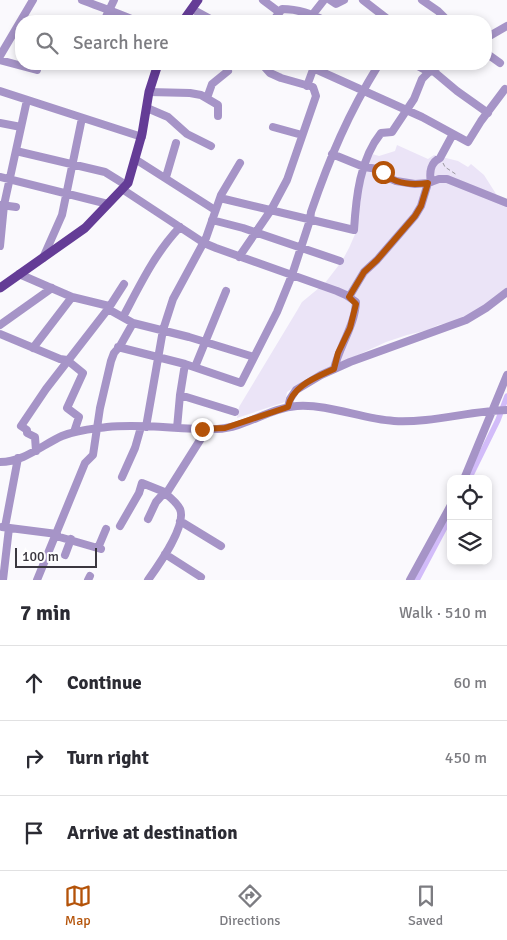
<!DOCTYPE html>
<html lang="en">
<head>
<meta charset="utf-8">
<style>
	body { margin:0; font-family:Signika,sans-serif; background:#f2f2f3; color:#2b2b33 }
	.controls { position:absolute; right:15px; bottom:15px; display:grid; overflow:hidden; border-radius:10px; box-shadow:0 2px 8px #0003 }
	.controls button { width:45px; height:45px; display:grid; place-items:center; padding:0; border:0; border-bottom:1px solid #e1e1e2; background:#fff; color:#2b2b33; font:25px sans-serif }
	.scale { position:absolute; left:15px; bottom:12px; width:82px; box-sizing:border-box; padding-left:5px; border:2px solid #3a373f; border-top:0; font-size:14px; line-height:18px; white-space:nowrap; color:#3a373f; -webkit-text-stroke:4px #fff; paint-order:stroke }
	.stop { position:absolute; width:15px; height:15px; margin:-11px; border:4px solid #b45309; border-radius:50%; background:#fff }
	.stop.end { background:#b45309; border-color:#fff; box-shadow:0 1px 5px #0008 }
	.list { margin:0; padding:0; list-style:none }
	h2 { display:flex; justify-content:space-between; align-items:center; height:65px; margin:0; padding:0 20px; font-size:21px }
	h2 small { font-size:16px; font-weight:400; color:#7c7c81 }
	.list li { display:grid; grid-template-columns:32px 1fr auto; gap:15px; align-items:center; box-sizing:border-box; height:75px; padding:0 20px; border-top:1px solid #e1e1e2 }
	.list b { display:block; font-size:19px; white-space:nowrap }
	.list em { font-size:16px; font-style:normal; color:#7c7c81 }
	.icon { flex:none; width:28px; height:28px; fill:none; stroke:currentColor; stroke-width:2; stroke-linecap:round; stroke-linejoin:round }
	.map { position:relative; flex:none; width:507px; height:580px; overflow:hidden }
	.search { position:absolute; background:#fff; box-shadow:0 2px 8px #0003; left:15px; right:15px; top:15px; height:55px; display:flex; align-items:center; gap:12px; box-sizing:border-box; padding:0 18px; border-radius:20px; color:#7c7c81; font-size:19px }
	.sheet { height:290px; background:#fff }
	nav { display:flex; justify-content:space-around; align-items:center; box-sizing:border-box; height:70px; border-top:1px solid #e1e1e2; background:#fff; font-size:14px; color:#7c7c81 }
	nav a { display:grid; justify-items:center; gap:2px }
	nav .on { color:#b45309 }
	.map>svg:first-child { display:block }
</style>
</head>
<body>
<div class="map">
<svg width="507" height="580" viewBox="0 0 507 580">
	<rect width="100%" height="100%" fill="#faf9fd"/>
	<path fill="#ebe4f7" d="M397,145L428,159L434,155L458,161L468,167L471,164L484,175L498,197L507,205V288L488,303L460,320L438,325L428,330L407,335L386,342L306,379L287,392L285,402L237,418L239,407L298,309L302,302L325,283L342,261L349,248L356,232L365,170L372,154L379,156L395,151Z"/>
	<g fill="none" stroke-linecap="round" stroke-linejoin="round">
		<path stroke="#d2bcf9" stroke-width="5.5" d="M469,479L498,420L507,396
			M417,580L451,516"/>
		<path stroke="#99979d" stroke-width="1" stroke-dasharray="4 2.5" stroke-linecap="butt" d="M443,163L445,167L457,175"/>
		<path stroke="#a694c7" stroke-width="8" d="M82,0C100,7 118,13 136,21
			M263,0L279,12
			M330,0L336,4L344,0
			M363,0L390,21
			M422,0L438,11L448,21
			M192,9L214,21
			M313,14L324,0
			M104,21L114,0
			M273,21L282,9C299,9 311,14 326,21
			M486,38L507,26
			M486,53L500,63
			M0,56L33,0
			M0,60L37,70
			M414,64L429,72
			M313,68L422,117L468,142L481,121L505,89
			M432,70L457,91L488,113
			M307,86L315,64
			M0,91L142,137
			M149,92L190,93L201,95L218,105V116
			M207,98L212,84L228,71
			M147,108L168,117L187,134L211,146
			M0,123L21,127
			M273,127L302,135
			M16,151L105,172L126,185
			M332,154L364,167L378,169L389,178L396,181L415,184L428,183
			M135,159L215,210
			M0,177L108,204
			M166,177L176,143
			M431,182C429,172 431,162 440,158L453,134
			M122,189L204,243L216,248L337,291L346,295L356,302C355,325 339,347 334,369
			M220,198L354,230C356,197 360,159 381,133L392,132L414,99L422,79L429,72L442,64
			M1,205L16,207
			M212,220L243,228L340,261
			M0,246L4,205L27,100
			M239,257L271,210L287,180L316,96L313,87L281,78L270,73L262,64
			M43,258L62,215L82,118
			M19,274L72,297L109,306
			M349,297L364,272L377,260L415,216L421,206L428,183L439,179H447L507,203
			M108,309L133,323L189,337L254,357
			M123,317C140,285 155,253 180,227
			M0,325L52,288
			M0,334L60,359L67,360L83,373L67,408L79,417L74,432
			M118,347L185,364L241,383L277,312L292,275L310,220L311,212C330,157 348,114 379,64
			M33,348L72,297
			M195,367L226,291
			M180,395L235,412
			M288,407L290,399L296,390L321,375L350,362L466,320L486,308L507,292
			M146,427L163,330L173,299L206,238L221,195L240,163
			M177,428L180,395L185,364
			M36,451L35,437L27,433V430L21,426L46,389L108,309L124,284
			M0,462C24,462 42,445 62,436C76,430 92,429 107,427C143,423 180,430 217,429C245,428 269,408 297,406C330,404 361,419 394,421C432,423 469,411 507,410
			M122,477L135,448L141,427
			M464,479L507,375
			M148,519L156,502L163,494H166
			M180,521L221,546
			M120,526L139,493L142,483L167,493
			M2,527L57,534
			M5,527L18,458
			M56,536L101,549
			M98,548L106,529
			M165,554L201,577
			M65,555L71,539
			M3,580L9,528
			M37,580L85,463L93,455L100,408L111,361L114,353L120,346L133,323
			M88,580L90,576
			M148,580C158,566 187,526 180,509C177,503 171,498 166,494L207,429
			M410,580L451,505"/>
		<path stroke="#643c96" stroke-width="9" d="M183,21L198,0
			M0,288L85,228L128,183L142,134L149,92L158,64"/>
	</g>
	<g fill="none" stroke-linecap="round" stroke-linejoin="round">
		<path stroke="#b45309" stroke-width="6" d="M202,429L225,428L288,407C292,386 315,378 334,369L338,353L350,328L356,304L349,297L364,272L377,260L415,216L421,206L428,183C413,185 394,184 383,172"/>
	</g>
</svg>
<div class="controls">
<button><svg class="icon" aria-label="locate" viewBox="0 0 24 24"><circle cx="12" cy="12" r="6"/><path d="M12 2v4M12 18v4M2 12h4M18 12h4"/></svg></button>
<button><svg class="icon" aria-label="layers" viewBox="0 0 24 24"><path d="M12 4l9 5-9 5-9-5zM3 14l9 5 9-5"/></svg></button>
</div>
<div class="scale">100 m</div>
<div class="stop" style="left:383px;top:172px"></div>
<div class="stop end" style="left:202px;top:429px"></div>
<div class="search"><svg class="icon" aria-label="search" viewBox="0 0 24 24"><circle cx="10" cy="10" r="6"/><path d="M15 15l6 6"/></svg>Search here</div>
</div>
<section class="sheet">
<h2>7 min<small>Walk · 510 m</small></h2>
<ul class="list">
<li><svg class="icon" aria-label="ahead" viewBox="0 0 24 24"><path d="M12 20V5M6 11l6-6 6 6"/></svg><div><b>Continue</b></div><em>60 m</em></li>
<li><svg class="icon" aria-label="right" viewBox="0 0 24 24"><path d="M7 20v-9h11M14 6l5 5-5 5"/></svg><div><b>Turn right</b></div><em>450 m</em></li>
<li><svg class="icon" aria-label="arrive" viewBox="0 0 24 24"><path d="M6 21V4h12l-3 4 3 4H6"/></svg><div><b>Arrive at destination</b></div></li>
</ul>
</section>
<nav>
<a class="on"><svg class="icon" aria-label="map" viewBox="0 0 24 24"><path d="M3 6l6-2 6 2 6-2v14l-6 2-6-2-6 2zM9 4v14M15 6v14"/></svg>Map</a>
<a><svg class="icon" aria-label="directions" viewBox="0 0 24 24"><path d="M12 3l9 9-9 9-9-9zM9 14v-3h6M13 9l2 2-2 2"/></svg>Directions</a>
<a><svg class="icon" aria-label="saved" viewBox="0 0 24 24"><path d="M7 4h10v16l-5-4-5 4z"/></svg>Saved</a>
</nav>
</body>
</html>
